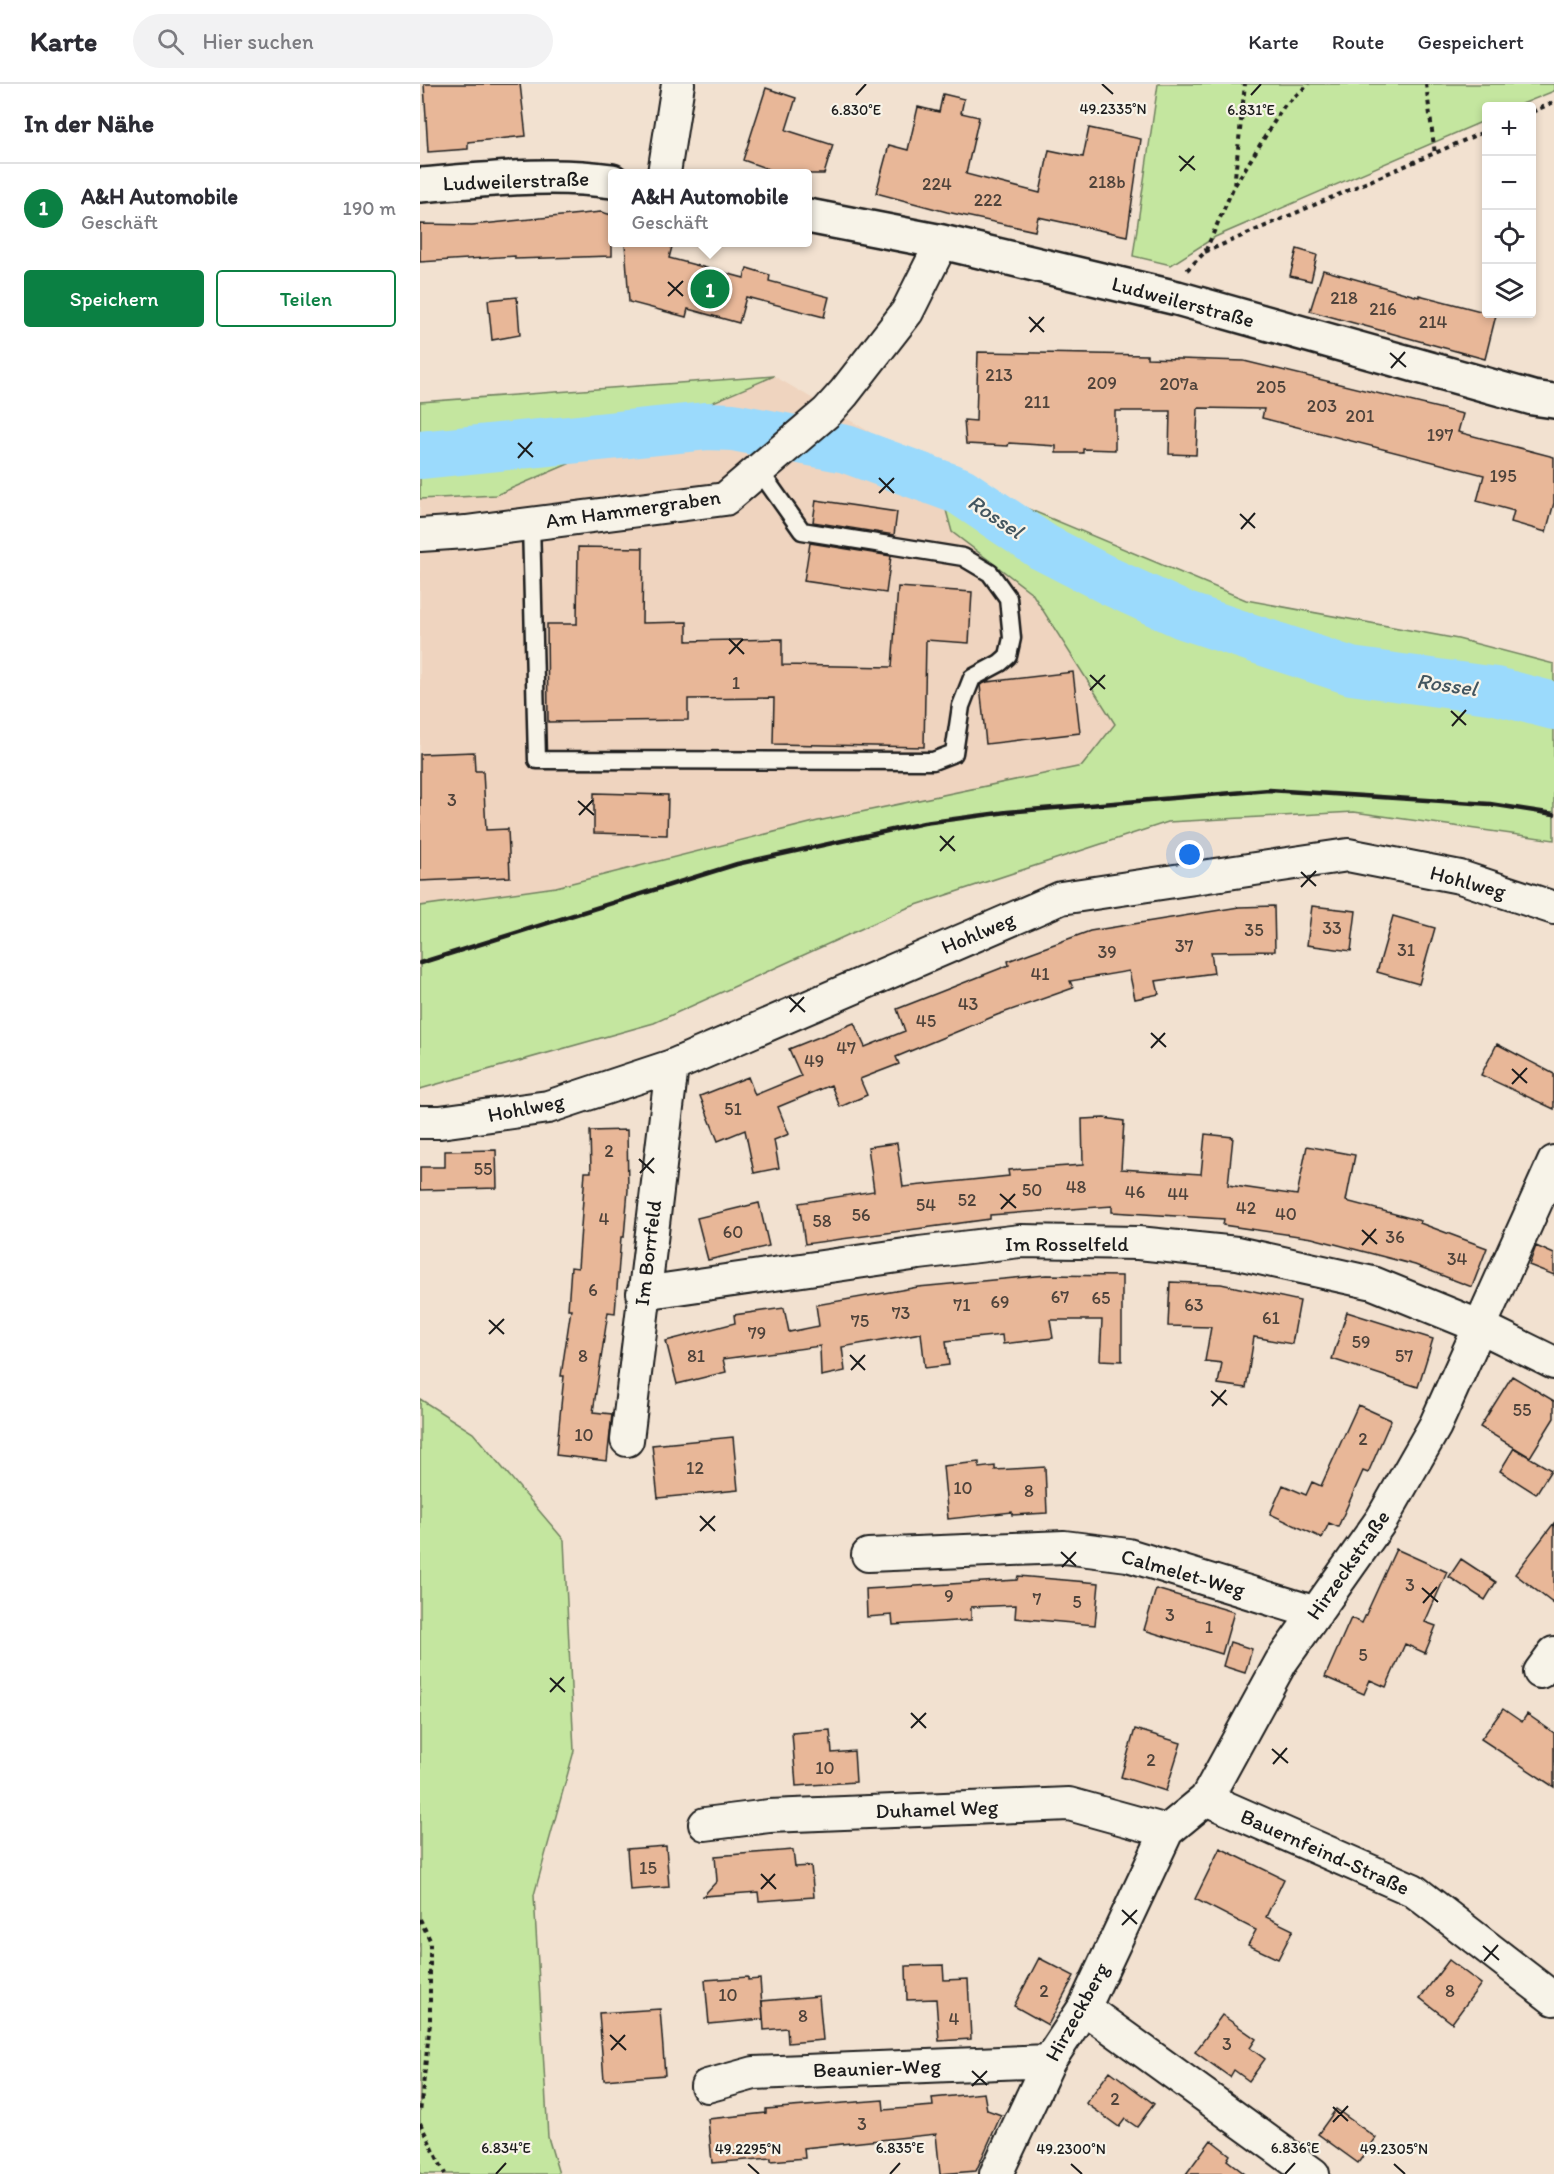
<!DOCTYPE html>
<html lang="de">
<head>
<meta charset="utf-8">
<style>
	body { margin:0; font-family:Itim,sans-serif; background:#f2f2f3; color:#2b2b33 }
	.controls { position:absolute; right:18px; top:18px; display:grid; overflow:hidden; border-radius:6px; box-shadow:0 3px 9px #0003 }
	.controls button { width:54px; height:54px; display:grid; place-items:center; padding:0; border:0; border-bottom:2px solid #e1e1e2; background:#fff; color:#2b2b33; font:30px sans-serif }
	.you { position:absolute; left:770px; top:771px; width:21px; height:21px; margin:-15px; border:4px solid #fff; border-radius:50%; background:#1a73e8; box-shadow:0 0 0 9px #1a73e833 }
	.badge { display:grid; place-items:center; width:39px; height:39px; border-radius:50%; background:#0b8043; color:#fff; font-size:20px; font-weight:700 }
	.pin { position:absolute; translate:-50% -50%; border:3px solid #fff; box-shadow:0 2px 6px #0006 }
	.popup { position:absolute; left:188px; top:85px; width:204px; height:78px; box-sizing:border-box; display:grid; place-content:center; border-radius:6px; background:#fff; filter:drop-shadow(0 2px 4px #0005); font-size:20px; white-space:nowrap; color:#7c7c81 }
	.popup b { font-size:22px; color:#2b2b33 }
	.popup::after { content:''; position:absolute; left:50%; top:100%; margin-left:-12px; border:12px solid transparent; border-top-color:#fff }
	.list { margin:0; padding:0; list-style:none }
	h2 { display:flex; justify-content:space-between; align-items:center; height:78px; margin:0; padding:0 24px; font-size:26px }
	h2 small { font-size:20px; font-weight:400; color:#7c7c81 }
	.list li { display:grid; grid-template-columns:39px 1fr auto; gap:18px; align-items:center; box-sizing:border-box; height:90px; padding:0 24px; border-top:2px solid #e1e1e2 }
	.list b { display:block; font-size:22px; white-space:nowrap }
	.list p { margin:0; font-size:20px; white-space:nowrap; color:#7c7c81 }
	.list em { font-size:20px; font-style:normal; color:#7c7c81 }
	.actions { display:flex; gap:12px; padding:18px 24px }
	.actions a { flex:1; padding:14px 0; border:2px solid #0b8043; border-radius:6px; text-align:center; font-size:21px; color:#0b8043 }
	.actions .main { background:#0b8043; color:#fff }
	.icon { flex:none; width:33px; height:33px; fill:none; stroke:currentColor; stroke-width:2; stroke-linecap:round; stroke-linejoin:round }
	.map { position:relative; flex:none; width:1134px; height:2090px; overflow:hidden }
	header { display:flex; align-items:center; gap:36px; box-sizing:border-box; height:84px; padding:0 30px; background:#fff; border-bottom:2px solid #e1e1e2 }
	header strong { font-size:28px }
	nav { display:flex; gap:33px; margin-inline-start:auto; font-size:21px }
	.search { width:420px; height:54px; background:#f2f2f3; display:flex; align-items:center; gap:15px; box-sizing:border-box; padding:0 21px; border-radius:33px; color:#7c7c81; font-size:22px }
	main { display:flex }
	aside { flex:1; background:#fff }
	.map>svg:first-child { display:block }
</style>
</head>
<body>
<header>
<strong>Karte</strong>
<div class="search"><svg class="icon" aria-label="search" viewBox="0 0 24 24"><circle cx="10" cy="10" r="6"/><path d="M15 15l6 6"/></svg>Hier suchen</div>
<nav><a>Karte</a><a>Route</a><a>Gespeichert</a></nav>
</header>
<main>
<aside>
<h2>In der Nähe<small></small></h2>
<ul class="list">
<li><span class="badge">1</span><div><b>A&amp;H Automobile</b><p>Geschäft</p></div><em>190 m</em></li>
</ul>
<div class="actions"><a class="main">Speichern</a><a>Teilen</a></div>
</aside>
<div class="map">
<svg width="1134" height="2090" viewBox="0 0 1134 2090">
	<rect width="100%" height="100%" fill="#f2e1d0"/>
	<filter id="ink" filterUnits="userSpaceOnUse"><feTurbulence type="fractalNoise" baseFrequency=".0167" numOctaves="2"/><feDisplacementMap in="SourceGraphic" scale="12" xChannelSelector="R" yChannelSelector="G"/><feConvolveMatrix kernelMatrix="1 2 1 2 8 2 1 2 1" color-interpolation-filters="sRGB"/></filter>
	<g filter="url(#ink)">
		<path fill="#efd4bf" d="M354,292L515,386L532,448L612,509L695,640L662,682L398,737L136,803L0,822V415L76,411Z"/>
		<path fill="#c4e69f" stroke="#70815e" stroke-width="1.5" d="M738,0H1134V7L1097,22H1066V36L795,153L751,181L713,172Z
			M354,292L76,411L0,415V318Z
			M515,386L826,516L1038,555L1134,580V756L934,728L748,738L487,824L234,939L0,1005V822L136,803L398,737L662,682L695,640L612,509L532,448Z
			M0,1315L53,1349L144,1456L154,1667L114,1811L128,2053L139,2090H0Z"/>
		<g fill="none" stroke-linecap="round" stroke-linejoin="round">
			<path stroke="#9bdafc" stroke-width="48" d="M0,371L287,342L313,343L426,365L540,407L623,463L691,498L763,531L931,587L1076,607L1134,622"/>
		</g>
		<path fill="#e8b798" stroke="#1c1c1c" stroke-width="1.5" d="M4,0H100L106,52L48,58V65L8,68Z
			M346,4L376,14L366,46L413,61L404,90H362L323,76Z
			M523,10L544,15L541,29L559,33L546,90L620,109L629,66L663,73L669,44L721,55L707,152L618,133L615,147L527,128L456,109L469,61L488,66L498,23L519,28Z
			M181,128L192,131V172L95,175V172L0,178V140L52,141Z
			M205,159H253L249,174L324,194L327,184L350,191L349,197L409,213L404,233L326,213L319,239L268,225L266,233L209,218Z
			M877,165L897,171L891,197L870,192Z
			M903,186L999,213V211L1076,231L1065,275L890,227Z
			M97,213L100,251L72,256L68,216Z
			M558,268L727,271V274L824,277L1043,330L1038,348L1134,373V419L1126,448L1091,438L1094,427L1057,417L1064,391L842,334L844,325L778,324L776,371L749,370L750,327H695V366L663,365V369H636V362L589,359L588,362L546,360L544,336L556,337Z
			M396,416L477,428L474,451L393,438Z
			M390,459L471,472L466,509L384,497Z
			M158,463L223,464L222,539L267,538V557L362,555V581L472,583L478,503L552,508L549,559L506,556L504,663L353,660L354,614L268,615V636L128,638L127,540H157Z
			M653,588L660,649L566,660L560,601L567,598Z
			M54,668L55,687H63L66,746L88,745L90,793L0,797V670Z
			M174,709L248,711L247,751L174,749Z
			M854,822L855,867L791,868L794,889L736,897L739,910L715,915L709,887L650,897L653,904L577,931L476,973L479,980L440,995L447,1011L420,1023L411,1001L358,1023L369,1050L354,1056L359,1084L334,1089L325,1046L298,1057L280,1012L328,993L335,1011L381,992L369,965L434,939L445,963L485,947L477,925L589,881L588,877L670,847L819,823Z
			M892,822L936,827L931,867L887,861Z
			M973,832L1015,844L999,900L957,888Z
			M1077,960L1134,990V1025L1061,991Z
			M684,1034L704,1037L701,1085L781,1090L785,1050L813,1053L808,1101L849,1107L877,1111L887,1062L935,1071L926,1117L1001,1137L1000,1139L1067,1164L1052,1203L995,1181L892,1154L803,1141L804,1135L692,1128V1122L570,1131V1135L385,1160L379,1119L454,1107L448,1063L477,1059L483,1103L589,1092L588,1086L663,1081L662,1035Z
			M207,1046L208,1106L204,1153H201L195,1229L188,1228L173,1328L192,1330L187,1377L136,1371L144,1292H141L151,1225H148L151,1183L158,1184L165,1088H171L170,1047Z
			M76,1066L77,1104L0,1106V1083H25V1067Z
			M339,1119L349,1162L288,1176L277,1134Z
			M1116,1162L1134,1170V1191L1109,1181Z
			M626,1191L702,1192V1277L680,1276L682,1236H630L633,1254L583,1260L582,1251L526,1257L529,1281L505,1284L501,1249L422,1263L425,1287L401,1292L400,1262L303,1275L306,1288L257,1300L246,1257L315,1239L314,1231L364,1224L369,1248L399,1242L396,1221L498,1203Z
			M750,1198L801,1200L880,1217L872,1260L834,1253L826,1304L798,1300L802,1279L785,1277L791,1243L748,1242Z
			M927,1228L1013,1255L998,1303L912,1275Z
			M1092,1292L1134,1317V1334L1110,1373L1060,1343Z
			M938,1321L971,1336L948,1389L943,1387L918,1443L909,1439L902,1454L850,1430L863,1401L886,1411L892,1398L901,1402Z
			M313,1353L318,1406L238,1414L232,1361Z
			M1094,1364L1131,1386L1116,1410L1080,1387Z
			M559,1378V1384L575,1382V1386L625,1383L627,1429L592,1431V1428L528,1435L523,1382Z
			M1134,1439V1520L1095,1490Z
			M976,1465L1027,1488L1005,1538L1016,1542L1005,1569L985,1560L966,1603L950,1596L944,1610L905,1593L931,1534L942,1539Z
			M1041,1475L1076,1498L1065,1516L1029,1493Z
			M598,1492L679,1499L675,1541L595,1534L596,1521L551,1523V1536L473,1541L472,1531L447,1533L446,1505L597,1496Z
			M736,1505L814,1528L802,1570L724,1546Z
			M810,1558L832,1565L825,1589L803,1582Z
			M1083,1625L1102,1638L1107,1630L1134,1649V1703L1061,1655Z
			M715,1645L761,1659L746,1707L701,1693Z
			M410,1646L412,1669L434,1667L436,1698L376,1702L372,1649Z
			M246,1762L249,1803L210,1806L207,1765Z
			M800,1764L864,1795L846,1833L873,1846L858,1875L828,1861L836,1846L775,1815Z
			M373,1766L375,1783L391,1782L394,1813L339,1817L338,1808L283,1812L297,1797L295,1772Z
			M619,1874L654,1892L628,1941L594,1922Z
			M1029,1876L1061,1900L1032,1939L1000,1914Z
			M523,1881L524,1896L548,1895L551,1955L519,1957L516,1915L487,1916L486,1882Z
			M328,1893V1896L340,1895L343,1935L289,1940L285,1896Z
			M399,1912L403,1956L368,1959L367,1944L344,1946L342,1917Z
			M240,1925L245,1991L184,1996L179,1929Z
			M802,1931L836,1955L830,1964L845,1975L829,1997L814,1986L810,1993L775,1968Z
			M690,1987L734,2020L717,2043L705,2035L699,2043L666,2019Z
			M564,2009L567,2026L581,2031L556,2087L520,2090L516,2050L384,2064L385,2074L351,2077V2074L292,2079L288,2035L346,2029V2025L463,2016L464,2026L513,2022L512,2014Z
			M916,2025L956,2054L938,2079L898,2050Z
			M791,2056L810,2071L807,2076L825,2090H766Z"/>
		<g fill="none" stroke-linecap="round" stroke-linejoin="round">
			<g stroke="#1c1c1c" stroke-width="21">
				<path id="lane" d="M111,439L117,676L513,677L534,669L541,622L552,594L580,579L588,572L592,554L588,514L570,489L543,473L382,447L339,386"/>
			</g>
			<g stroke="#1c1c1c" stroke-width="36">
				<path id="street" d="M244,89L258,0
					M0,451L46,448L305,415L407,328L424,309L487,228L522,158
					M0,1038H20L128,1023L252,982L641,814L928,771L1040,793L1134,824
					M223,1209L499,1169L600,1157L718,1159L817,1169L953,1199L1061,1243L1134,1279
					M207,1356L252,982
					M448,1471L644,1463L708,1471L896,1529
					M1120,1588L1134,1569
					M786,1715L993,1806L1134,1915
					M285,1740L349,1732L649,1720L747,1747
					M664,1924L893,2090
					M287,2002L334,1989L629,1977
					M576,2090L629,1977L664,1924L747,1747L786,1715L861,1578L962,1435L1015,1342L1134,1078"/>
			</g>
			<g stroke="#1c1c1c" stroke-width="38">
				<path id="secondary" d="M0,101C64,96 129,88 192,97
					M388,132L522,158L757,214L1113,314L1134,317"/>
			</g>
			<path stroke="#1c1c1c" stroke-width="4" stroke-dasharray="4.5 4.5" stroke-linecap="butt" d="M1006,0L1015,70
				M1112,28L1134,18
				M815,101L864,22L889,0
				M785,168L1066,47
				M767,186L785,168L814,102L825,0
				M0,1835L10,1856V1939L0,2029
				M0,2039L25,2090"/>
			<use href="#lane" stroke="#f7f3e8" stroke-width="16"/>
			<use href="#street" stroke="#f7f3e8" stroke-width="32"/>
			<use href="#secondary" stroke="#f7f3e8" stroke-width="33"/>
			<path stroke="#1c1c1c" stroke-width="4.5" d="M0,879L317,780L504,739L587,728L849,706L1070,720L1134,730"/>
		</g>
	</g>
	<path fill="none" stroke="#1c1c1c" stroke-width="2" d="M682,0L693,10M436,11L446,0M831,11L841,0M759,72L775,86M760,87L774,72M248,198L263,212M248,212L263,197M609,233L624,248M610,248L624,233M970,269L986,283M971,284L985,268M98,359L113,373M98,374L112,358M459,394L474,409M459,409L474,394M820,430L835,444M821,445L835,429M309,555L324,570M309,570L323,555M670,591L685,605M670,606L685,591M1031,627L1046,641M1032,642L1046,626M158,717L174,731M159,731L173,716M520,752L535,767M520,767L534,752M881,788L896,802M881,803L896,787M369,913L385,928M370,928L384,913M731,949L746,963M731,964L745,949M1092,985L1107,999M1092,1000L1107,984M219,1075L234,1089M220,1089L234,1074M580,1110L596,1124M581,1125L595,1110M942,1146L957,1160M942,1161L956,1145M69,1236L84,1250M69,1250L84,1235M430,1271L445,1286M431,1286L445,1271M791,1307L807,1321M792,1322L806,1306M280,1432L295,1447M280,1447L295,1432M641,1468L656,1482M642,1483L656,1468M1002,1504L1018,1518M1003,1519L1017,1503M130,1594L145,1608M130,1608L144,1593M491,1629L506,1644M491,1644L506,1629M852,1665L868,1679M853,1680L867,1664M341,1790L356,1805M341,1805L355,1790M702,1826L717,1840M702,1841L717,1826M1063,1862L1079,1876M1064,1877L1078,1861M190,1951L206,1966M191,1966L205,1951M552,1987L567,2001M552,2002L567,1987M913,2023L928,2037M913,2038L928,2022M328,2080L339,2090M651,2080L662,2090M974,2080L985,2090M76,2090L86,2079M470,2090L480,2079M865,2090L875,2079"/>
	<g text-anchor="middle" stroke-width="4.5" stroke-linejoin="round" paint-order="stroke">
		<g font-size="18" fill="#4f433b">
			<text x="687" y="104">218b</text>
			<text x="517" y="106">224</text>
			<text x="568" y="122">222</text>
			<text x="924" y="220">218</text>
			<text x="963" y="231">216</text>
			<text x="1013" y="244">214</text>
			<text x="579" y="297">213</text>
			<text x="682" y="305">209</text>
			<text x="759" y="306">207a</text>
			<text x="851" y="309">205</text>
			<text x="617" y="324">211</text>
			<text x="902" y="328">203</text>
			<text x="940" y="338">201</text>
			<text x="1020" y="357">197</text>
			<text x="1083" y="398">195</text>
			<text x="316" y="605">1</text>
			<text x="32" y="722">3</text>
			<text x="912" y="850">33</text>
			<text x="834" y="852">35</text>
			<text x="764" y="868">37</text>
			<text x="986" y="872">31</text>
			<text x="687" y="874">39</text>
			<text x="620" y="896">41</text>
			<text x="548" y="926">43</text>
			<text x="506" y="943">45</text>
			<text x="426" y="970">47</text>
			<text x="394" y="983">49</text>
			<text x="313" y="1031">51</text>
			<text x="189" y="1073">2</text>
			<text x="63" y="1091">55</text>
			<text x="656" y="1109">48</text>
			<text x="612" y="1112">50</text>
			<text x="715" y="1114">46</text>
			<text x="758" y="1116">44</text>
			<text x="547" y="1122">52</text>
			<text x="506" y="1127">54</text>
			<text x="826" y="1130">42</text>
			<text x="866" y="1136">40</text>
			<text x="441" y="1137">56</text>
			<text x="184" y="1141">4</text>
			<text x="402" y="1143">58</text>
			<text x="313" y="1154">60</text>
			<text x="975" y="1159">36</text>
			<text x="1037" y="1181">34</text>
			<text x="173" y="1212">6</text>
			<text x="640" y="1219">67</text>
			<text x="681" y="1220">65</text>
			<text x="580" y="1224">69</text>
			<text x="542" y="1227">71</text>
			<text x="774" y="1227">63</text>
			<text x="481" y="1235">73</text>
			<text x="851" y="1240">61</text>
			<text x="440" y="1243">75</text>
			<text x="337" y="1255">79</text>
			<text x="941" y="1264">59</text>
			<text x="163" y="1278">8</text>
			<text x="276" y="1278">81</text>
			<text x="984" y="1278">57</text>
			<text x="1102" y="1332">55</text>
			<text x="164" y="1357">10</text>
			<text x="943" y="1361">2</text>
			<text x="275" y="1390">12</text>
			<text x="543" y="1410">10</text>
			<text x="609" y="1413">8</text>
			<text x="990" y="1507">3</text>
			<text x="529" y="1518">9</text>
			<text x="617" y="1521">7</text>
			<text x="657" y="1524">5</text>
			<text x="750" y="1537">3</text>
			<text x="789" y="1549">1</text>
			<text x="943" y="1577">5</text>
			<text x="731" y="1682">2</text>
			<text x="405" y="1690">10</text>
			<text x="228" y="1790">15</text>
			<text x="624" y="1913">2</text>
			<text x="1030" y="1913">8</text>
			<text x="308" y="1917">10</text>
			<text x="383" y="1938">8</text>
			<text x="534" y="1941">4</text>
			<text x="807" y="1966">3</text>
			<text x="695" y="2021">2</text>
			<text x="442" y="2046">3</text>
		</g>
		<g font-size="21" fill="#1c1c1c" stroke="#f7f3e8">
			<text transform="translate(96 97) rotate(-2)" y="7">Ludweilerstraße</text>
			<text transform="translate(763 218) rotate(15)" y="7">Ludweilerstraße</text>
			<text transform="translate(213 425) rotate(-8)" y="7">Am Hammergraben</text>
			<text transform="translate(1048 798) rotate(15)" y="7">Hohlweg</text>
			<text transform="translate(558 849) rotate(-23)" y="7">Hohlweg</text>
			<text transform="translate(106 1024) rotate(-11)" y="7">Hohlweg</text>
			<text x="647" y="1167">Im Rosselfeld</text>
			<text transform="translate(228 1169) rotate(-83)" y="7">Im Borrfeld</text>
			<text transform="translate(928 1481) rotate(-55)" y="7">Hirzeckstraße</text>
			<text transform="translate(763 1489) rotate(16)" y="7">Calmelet-Weg</text>
			<text transform="translate(517 1725) rotate(-2)" y="7">Duhamel Weg</text>
			<text transform="translate(905 1768) rotate(24)" y="7">Bauernfeind-Straße</text>
			<text transform="translate(657 1928) rotate(-61)" y="7">Hirzeckberg</text>
			<text transform="translate(457 1984) rotate(-2)" y="7">Beaunier-Weg</text>
		</g>
		<g font-size="22" font-style="italic" fill="#42555f" stroke="#f7f3e8">
			<text transform="translate(576 432) rotate(34)" y="8">Rossel</text>
			<text transform="translate(1027 600) rotate(8)" y="8">Rossel</text>
		</g>
	</g>
	<g font-size="15" text-anchor="middle" fill="#1c1c1c" stroke="#f7f3e8" stroke-width="4.5" stroke-linejoin="round" paint-order="stroke">
		<text x="693" y="30">49.2335°N</text>
		<text x="436" y="31">6.830°E</text>
		<text x="831" y="31">6.831°E</text>
		<text x="86" y="2069">6.834°E</text>
		<text x="480" y="2069">6.835°E</text>
		<text x="875" y="2069">6.836°E</text>
		<text x="328" y="2070">49.2295°N</text>
		<text x="651" y="2070">49.2300°N</text>
		<text x="974" y="2070">49.2305°N</text>
	</g>
</svg>
<div class="controls">
<button>+</button>
<button>−</button>
<button><svg class="icon" aria-label="locate" viewBox="0 0 24 24"><circle cx="12" cy="12" r="6"/><path d="M12 2v4M12 18v4M2 12h4M18 12h4"/></svg></button>
<button><svg class="icon" aria-label="layers" viewBox="0 0 24 24"><path d="M12 4l9 5-9 5-9-5zM3 14l9 5 9-5"/></svg></button>
</div>
<div class="you"></div>
<div class="pin badge" style="left:290px;top:205px">1</div>
<div class="popup"><b>A&amp;H Automobile</b>Geschäft</div>
</div>
</main>
</body>
</html>
